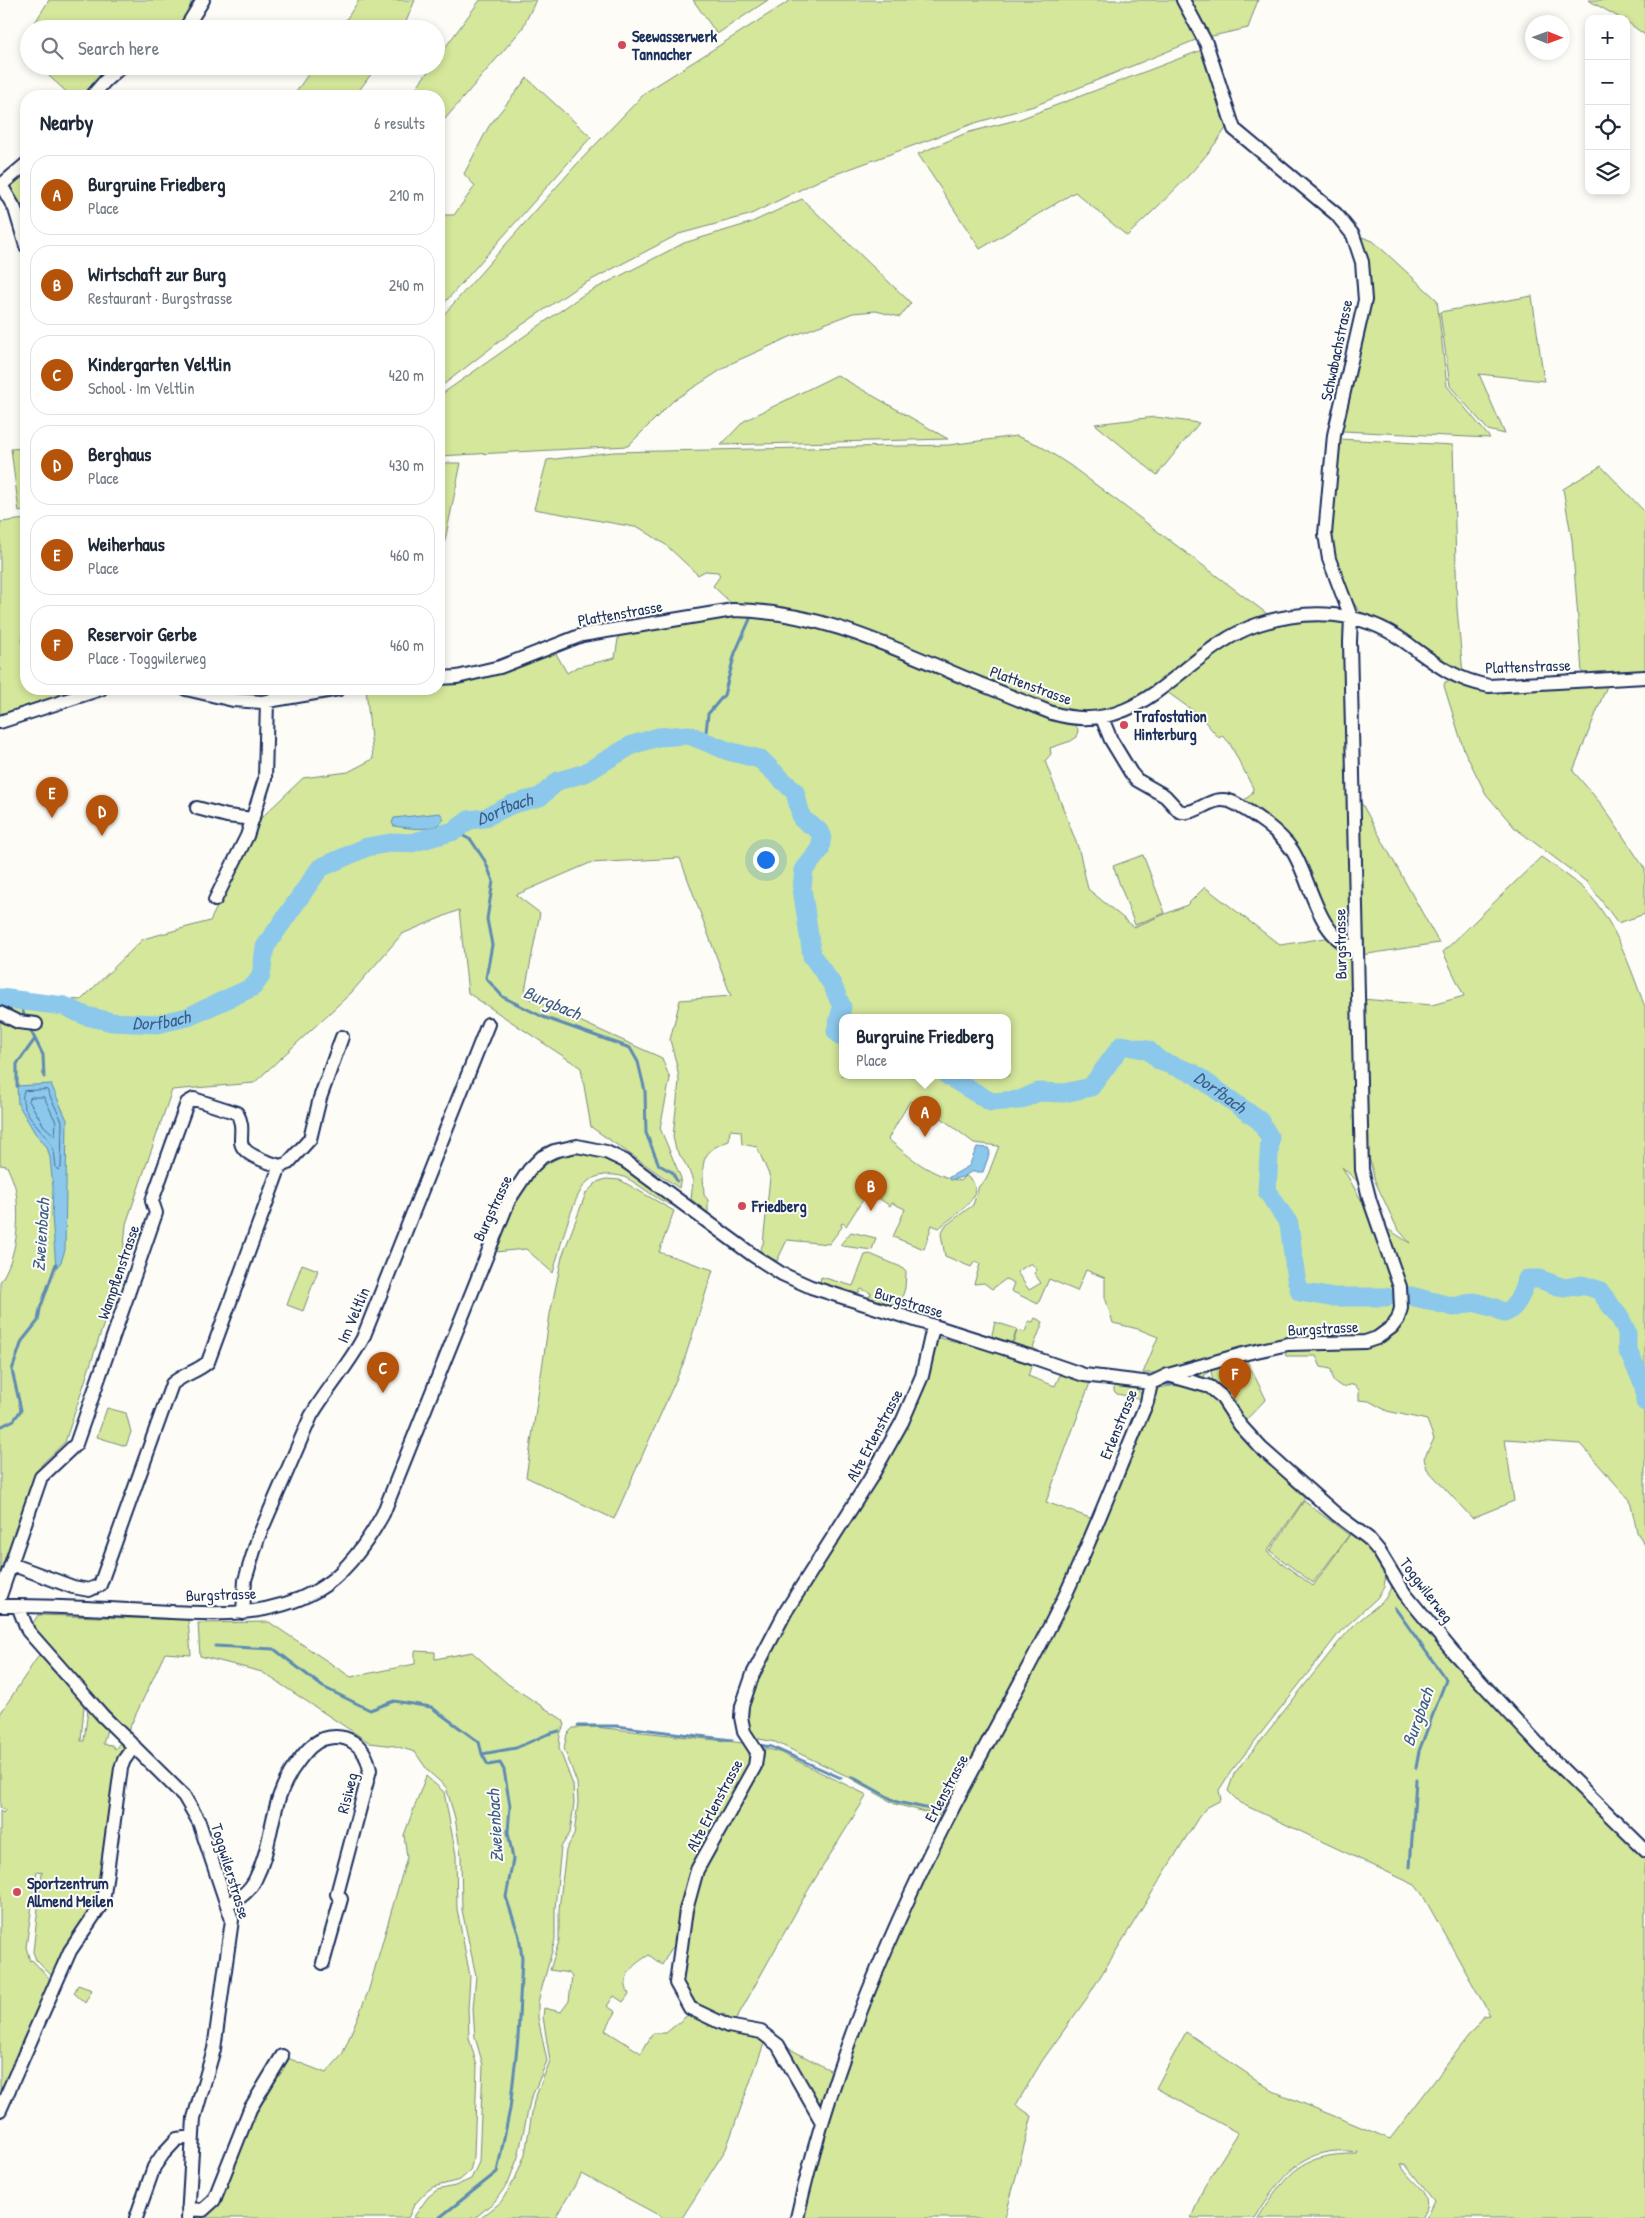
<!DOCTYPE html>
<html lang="en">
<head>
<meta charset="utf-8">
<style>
	body { margin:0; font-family:"Patrick Hand",sans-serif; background:#f2f2f3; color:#1f2937 }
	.controls { position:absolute; right:15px; top:15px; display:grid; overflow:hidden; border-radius:10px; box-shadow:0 2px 8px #0003 }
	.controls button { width:45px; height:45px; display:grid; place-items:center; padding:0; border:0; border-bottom:1px solid #e0e1e3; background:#fff; color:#1f2937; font:25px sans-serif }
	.compass { position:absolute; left:1525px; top:15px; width:45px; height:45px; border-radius:50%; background:#fff; box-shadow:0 2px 8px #0003; rotate:91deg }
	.you { position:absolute; left:765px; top:859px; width:18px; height:18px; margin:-12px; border:4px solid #fff; border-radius:50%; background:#1a73e8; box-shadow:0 0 0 8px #1a73e833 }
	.badge { display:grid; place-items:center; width:32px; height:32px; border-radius:50%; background:#b45309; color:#fff; font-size:16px; font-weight:700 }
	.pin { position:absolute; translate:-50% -41px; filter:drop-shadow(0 1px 2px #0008) }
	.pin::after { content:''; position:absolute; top:26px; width:18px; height:15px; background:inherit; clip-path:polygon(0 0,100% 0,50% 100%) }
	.popup { position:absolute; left:839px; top:1014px; width:172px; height:65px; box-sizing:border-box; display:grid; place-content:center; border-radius:10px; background:#fff; filter:drop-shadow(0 1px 4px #0005); font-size:16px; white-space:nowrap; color:#747a83 }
	.popup b { font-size:19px; color:#1f2937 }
	.popup::after { content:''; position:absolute; left:50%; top:100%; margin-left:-10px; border:10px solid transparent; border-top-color:#fff }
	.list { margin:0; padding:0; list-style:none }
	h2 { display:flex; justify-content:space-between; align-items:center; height:65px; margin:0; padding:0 20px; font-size:21px }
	h2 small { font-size:16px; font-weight:400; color:#747a83 }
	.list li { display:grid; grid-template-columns:32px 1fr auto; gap:15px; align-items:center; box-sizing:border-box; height:80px; margin:0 10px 10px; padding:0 10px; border:1px solid #e0e1e3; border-radius:20px }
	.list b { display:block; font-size:19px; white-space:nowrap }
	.list p { margin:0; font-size:16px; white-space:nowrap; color:#747a83 }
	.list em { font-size:16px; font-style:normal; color:#747a83 }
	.icon { flex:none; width:28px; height:28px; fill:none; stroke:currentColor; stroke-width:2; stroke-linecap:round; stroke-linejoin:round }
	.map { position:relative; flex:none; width:1645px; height:2218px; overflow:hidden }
	.search { position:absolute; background:#fff; box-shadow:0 2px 8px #0003; left:20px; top:20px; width:425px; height:55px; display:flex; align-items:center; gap:12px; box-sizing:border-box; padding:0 18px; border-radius:28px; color:#747a83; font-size:19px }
	.panel { position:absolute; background:#fff; box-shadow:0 2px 8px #0003; left:20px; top:90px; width:425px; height:605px; border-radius:20px }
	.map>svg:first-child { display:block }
</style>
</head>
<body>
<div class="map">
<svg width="1645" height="2218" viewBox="0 0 1645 2218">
	<rect width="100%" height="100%" fill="#fdfcf7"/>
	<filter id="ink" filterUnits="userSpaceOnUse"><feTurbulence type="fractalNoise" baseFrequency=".02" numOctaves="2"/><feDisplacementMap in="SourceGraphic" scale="10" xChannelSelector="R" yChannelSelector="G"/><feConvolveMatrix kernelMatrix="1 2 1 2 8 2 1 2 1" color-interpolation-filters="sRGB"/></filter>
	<g filter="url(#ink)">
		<path fill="#d4e79b" stroke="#788b7c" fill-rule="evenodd" d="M49,0H189L191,1L189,18L180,29H31Z
			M359,0H415L403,29H340Z
			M480,0H536L522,29L439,126V96H410L432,66H436V60Z
			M693,0H768L717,34Z
			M791,0H1176L1198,39L1034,106L975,123L822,179L749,215L679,234L576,288L513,331L439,388V320L576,165L646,92Z
			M1187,0H1258L1248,28L1208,37Z
			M1588,0H1645V35L1626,21V19H1622Z
			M1202,50L1228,125C1202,167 1162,202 1127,236L1075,192L980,249L918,154L966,133L1020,119Z
			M38,66H116L86,96H71Z
			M314,66H377L355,96H293Z
			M527,78L591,137L439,309V215H454L475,186L464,174L489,126Z
			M26,167V224L23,214L6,186Z
			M802,199L911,303L900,317L876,311L853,313L790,337L732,363L674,400L628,446L439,456V396L583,295L684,243L750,223Z
			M1362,237L1373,241L1437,300L1447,386L1490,438L1343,431L1339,428L1368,305Z
			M1532,296L1544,381L1479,374L1505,434L1488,430L1450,386L1440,312Z
			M837,375L948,439L721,445L744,421Z
			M1155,417L1199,423L1157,475L1095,424Z
			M1016,436L1039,445L1071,466L1270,616C1250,623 1230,628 1213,640C1172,668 1137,716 1082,714C1074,714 1064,711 1056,709L871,632L750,605L732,604L713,586L720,576L718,572L705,571L698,575L666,545L640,528L534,509L547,460L613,452L949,445Z
			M1339,439L1453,445L1457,608L1463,674L1443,663L1394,626L1359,611L1348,594L1334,560L1329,532Z
			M26,448V510L19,512L11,449Z
			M439,463H461L439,569Z
			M1601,466L1645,512V672L1584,674L1582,672L1572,540L1563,489Z
			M26,519V628L22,641L26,660V689H78L0,714V522Z
			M736,615L777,618L866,640L1055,718L1073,723L1078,729L1077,737L1071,741L1050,748L1051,754L1045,761L1079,850L1088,889L1134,927L1187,905L1205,887L1280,945L1332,937L1349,953L1353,962L1358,1182L1342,1167L1373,1220L1410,1243L1397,1228L1375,1181L1366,1145L1362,999L1432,1005L1464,996L1443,952L1541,857C1555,867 1571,877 1584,889C1615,920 1630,967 1645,1007V1545L1637,1532L1630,1500L1580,1444L1505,1439L1514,1501L1472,1518L1427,1469L1424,1458L1434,1439L1427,1420L1387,1411L1369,1401L1359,1400V1390L1354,1384L1342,1387L1333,1381L1331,1369L1321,1367L1316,1356H1286L1284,1349L1302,1346L1301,1335L1242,1347L1155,1373H1143L1158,1337L1138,1329L1113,1323L1105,1297V1278L1086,1270L1077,1291L1049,1279L1038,1304L1011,1291L1014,1283L1006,1279L992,1289L984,1283L974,1284L980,1264L975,1261L971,1267L945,1256L941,1234L945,1226L973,1205L979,1186L986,1180L999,1146L974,1143L936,1114L910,1101L888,1139C912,1159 930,1175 961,1181L966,1176C993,1194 951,1217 939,1228L932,1225L924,1249L893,1237L905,1209L892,1203L890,1206L870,1192L860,1204L846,1226L843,1223L841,1224L842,1227L829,1244L787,1240L777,1261L759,1252L763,1244L770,1177L757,1147L742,1144L741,1131L730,1130L729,1141C697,1152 703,1165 704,1195L708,1200V1213L691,1199L693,1181L688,1168L676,1149L673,1137L679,1081L677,1066L670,1040L680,1000L731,996L680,858L590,863L516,895L540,913L524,996L662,1058L670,1079L660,1128L681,1178L679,1188L591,1127L581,1068L468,993L459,910L402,934L351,993L254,1083L172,1090L126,1224L122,1268L65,1442L42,1464L21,1514L0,1577V1282C17,1257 20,1221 16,1192C15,1183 10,1174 7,1166L0,1165V994L81,1000L143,939L210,921L261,818L303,778L348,772L373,759L366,689H439V682L554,650L567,673L577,667L615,658L619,633ZM842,1018H1008V1076H842ZM1031,1263L1037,1270L1034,1273L1041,1283L1029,1290L1017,1272Z
			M1308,619L1341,621L1345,626L1353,937L1349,940L1336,935L1293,844L1243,801L1252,794L1253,788L1229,742L1222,736L1219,738L1199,715L1167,692L1216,648L1264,626Z
			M1449,681L1471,687L1608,683L1573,771L1602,805L1645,869V914L1618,923L1588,883L1515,828L1486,794L1464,750L1444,686L1445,682Z
			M1357,795L1439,943L1361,955Z
			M1143,855L1165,913L1135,925L1113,866Z
			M580,1152C619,1160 643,1182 675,1206C656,1201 642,1185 624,1177C613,1173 596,1174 587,1182C572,1197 559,1252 553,1273L526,1249L495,1252C513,1207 525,1160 580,1152Z
			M606,1179L620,1180L674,1211L659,1252L713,1270L683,1364L614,1519L526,1477L550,1314L562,1257L586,1193L597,1182Z
			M851,1232L876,1238L872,1250L842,1246L840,1245Z
			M870,1254L901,1267L906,1272L905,1288L899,1307L869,1298L871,1293L861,1289L858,1295L820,1282L821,1277L853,1286L865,1255Z
			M302,1264L318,1270L303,1311L287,1305Z
			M1035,1318L1043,1322L1033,1348L1039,1351V1353L1012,1345L1017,1331L1025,1332L1029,1321L1033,1322Z
			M995,1322L1017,1329L1011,1345L994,1339L992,1334Z
			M936,1337L1026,1358L1032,1364L1028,1376L1055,1386L1061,1373L1091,1380L1046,1502L1093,1519L1059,1598L944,1817L895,1804L847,1776L775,1742L749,1737L744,1708L755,1673L884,1462Z
			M1245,1357L1266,1399L1242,1424L1234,1406L1236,1402L1213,1383L1211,1370L1204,1376L1206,1379L1209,1377L1211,1383L1189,1378L1188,1373Z
			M1114,1384L1136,1387L1143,1396L1142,1399L1117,1394L1114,1391Z
			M1177,1385L1196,1388L1210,1394L1260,1456L1305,1498L1267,1552L1313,1586L1351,1533L1368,1544L1386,1575L1384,1587L1377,1598L1340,1632L1230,1773L1219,1790L1221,1800L1206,1808L1198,1818L1087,1998L1042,2061L1016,2105L1032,2116L1005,2218H801L840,2075L901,1921L951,1823L1046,1649L1158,1388Z
			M107,1408L126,1413L131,1432L126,1446L97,1437Z
			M1304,1501L1349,1535L1313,1583L1270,1551Z
			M1393,1584L1645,1853V2218H1426L1434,2201L1405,2164L1401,2165C1412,2186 1438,2193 1421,2218H1258C1287,2174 1300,2153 1357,2154L1358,2152C1302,2144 1281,2177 1255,2218H1191L1204,2187L1238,2133L1156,2088L1186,2032L1273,2091L1390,2139L1484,2016L1490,2015L1422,1894L1415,1885L1240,1803L1228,1791L1234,1774L1338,1643L1354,1625L1385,1599Z
			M38,1615L188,1620L191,1655L165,1653L128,1731L38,1635L33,1623Z
			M269,1622L351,1677L415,1664V1651L435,1652V1659L472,1652L508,1684L563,1720L565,1725L560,1734L559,1748L573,1785L574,1803L570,1833L561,1847L555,1908V1940L538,2002V2018L547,2061L530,2101L518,2157L508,2183L495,2201L475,2218H413L428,2197L437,2190L455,2186L471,2179L479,2162L483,2065L475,2037L473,2009L476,1976L462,1910L461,1855L455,1818L446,1787L428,1771L415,1752L395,1746L370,1743L262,1672L200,1656L198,1623Z
			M39,1655L84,1705L81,1741H84L88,1709L107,1729L103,1744L112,1745L115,1749L121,1742L124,1749L101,1895L54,1978L36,1960L33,1952L42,1872L37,1871L26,1947L30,1961L32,1960L51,1980L0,2101V1811L3,1813L5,1810L0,1807V1714Z
			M595,1727L744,1743L754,1753L753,1766L701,1857L677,1945L671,1949L662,1965L649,1955C634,1964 619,1976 629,1994L623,2002L614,1996L607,2006L616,2012L605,2030L641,2053L653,2033H666L689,2014L766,2038L726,2149L682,2218H664L582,2174L555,2218H481L501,2202L515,2179L525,2154L534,2101L550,2061L543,2017L544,2008L561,2012L569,2001L572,1977L569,1973L550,1970L559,1941V1909L566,1850L574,1835L578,1802L577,1783L564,1748L567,1734L573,1728Z
			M757,1747L777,1751L867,1795L807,1892L734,2023L724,2014L716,2019L692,2004L679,1975L699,1870L757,1767Z
			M426,1776L444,1792L456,1855L457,1909L470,1976L468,2009L469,2038L477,2066L474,2156L470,2171L460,2180L433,2187L426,2192L414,2205L408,2218H193L196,2214L206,2212L254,2110L285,2057L326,2073L342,2055L368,1992L407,1857L404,1835Z
			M78,1985L92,1990L85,2003L74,1993Z
			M780,2044L834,2072L823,2108H816Z"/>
		<path fill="#8bc8eb" stroke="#5e8bb3" d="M440,813L444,819C436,833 408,828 394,826L392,823L394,818Z
			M51,1084L67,1120L65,1250L61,1262L56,1268L52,1216L53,1188L50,1158L47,1147L35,1133L18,1104L17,1086Z
			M977,1147L988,1148L990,1152L983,1172H971L963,1177L950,1180L948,1178L969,1166Z"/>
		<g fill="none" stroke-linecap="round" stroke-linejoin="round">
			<path stroke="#486c96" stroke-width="1" d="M47,1090L62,1121L61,1168L59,1170L56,1168C55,1161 55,1152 52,1145C44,1130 16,1110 24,1091Z
				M31,1097H44L56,1122L55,1136L44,1126L29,1101Z"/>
			<path stroke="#5e8bb3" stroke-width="3" d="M705,741L708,714L724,695L735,653L750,619
				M454,831L471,840L485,861L493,881L487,919L492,945L486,978L503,997L543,1017L630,1048L638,1062L645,1091L646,1133L659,1165L672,1172L677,1181
				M19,1002L25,1017
				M29,1027L43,1055L44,1077
				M17,1086V1064L35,1039
				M1164,1384L1181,1385
				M0,1427L14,1420L21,1410L12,1370L22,1341L38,1321L40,1309L56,1264
				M1395,1608L1442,1674
				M215,1646L274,1649L323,1687L370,1710L394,1701L431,1707L479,1742L482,1754L488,1765L500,1763L504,1770L510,1806L508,1832L513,1859L506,1897L519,1936L522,1958L518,2038L510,2109L497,2172L439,2218
				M578,1726H616L732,1740
				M758,1745L772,1747L841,1778
				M482,1754L516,1748L548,1734L559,1731
				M1416,1768L1419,1751L1446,1680L1444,1676
				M852,1777L897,1802L944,1812
				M1410,1867L1416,1780"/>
			<g stroke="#8bc8eb" stroke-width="19">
				<path id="s1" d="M0,998L64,1006L86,1016L112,1022L157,1024L188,1017L253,987L261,976L265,947L320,868L367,847L396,842L411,843L454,831L469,820L484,818L513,804L540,797L558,781L585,773L632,745L658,737L689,735L728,751L760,759L795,792L802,819L817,829L822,835L820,850L804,870L802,888L812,956L832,984L842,1007L836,1031L842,1037"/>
				<path id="s2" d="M948,1076L991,1102L1020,1100L1038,1092L1064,1093L1091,1087L1122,1045L1148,1050L1160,1061L1193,1073L1260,1121L1270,1138L1267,1191L1289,1224L1296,1278L1300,1292L1329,1297H1386"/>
				<path d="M1411,1296L1454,1307L1474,1302L1495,1308L1504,1313C1518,1308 1522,1292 1527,1279H1539L1564,1288L1582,1285L1599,1290L1620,1318L1627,1332V1349L1644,1385L1645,1402"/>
			</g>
			<g stroke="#1b2f5e" stroke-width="16">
				<path id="minor" d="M185,29L203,0
					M92,96L105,81L122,66
					M1,185L15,209L26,246
					M0,186L26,164
					M439,678L457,677L500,667L582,635L733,610C818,611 887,645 963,677C993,689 1023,701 1052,713C1144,741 1182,649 1259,624C1308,608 1360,610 1404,641C1433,662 1452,679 1489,686L1645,677
					M186,689L233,700L262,702L339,689
					M1102,718L1111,740L1131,773L1137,780L1165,796L1179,811C1198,818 1212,790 1236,804C1254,814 1280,832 1292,850C1312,881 1316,936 1356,949
					M0,722L101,689
					M197,808L227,816L253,819
					M215,900L247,836L265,779L267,701
					M0,1013L18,1022L36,1024
					M1168,1375L1210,1387L1221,1396L1240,1425L1261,1448L1337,1515L1368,1538L1379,1551L1405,1594L1453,1652L1553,1760L1645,1850
					M11,1564L73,1587L89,1590L100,1585L172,1384C183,1374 197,1372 208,1362L280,1166
					M0,1596L41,1477L76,1444L156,1213L152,1201L187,1103L194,1099L237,1113C243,1124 241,1129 241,1141C241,1155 268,1162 280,1166L288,1163L310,1139L320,1098L342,1037
					M0,1606C51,1605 102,1609 152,1611C208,1614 265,1619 316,1591C346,1574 367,1543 383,1514L509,1200L529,1170L542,1157L554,1151L577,1146L606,1152L625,1161L754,1256L782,1274L811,1287L1032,1357L1084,1375L1151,1383L1168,1375L1243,1354L1288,1344L1365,1342L1377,1338L1392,1327L1398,1319L1401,1308L1400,1287L1370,1201L1362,1170L1350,642L1351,617L1329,559L1325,534L1334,435L1365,300L1362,262L1353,235L1336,214L1234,129L1206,43L1183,0
					M18,1606L28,1631L103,1716L184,1796L199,1822L232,1920L214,2049L194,2118L188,2218
					M243,1613L245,1580L258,1538L311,1416C327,1389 348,1366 363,1338L488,1024
					M227,1905C239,1899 249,1892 255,1880C276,1839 267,1800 300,1759C307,1750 313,1743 323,1739C333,1736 344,1736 353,1742C363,1748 368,1759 370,1770L337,1894L341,1899L323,1963
					M0,2110L70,1951L103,1902L121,1768L124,1760L134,1746
					M822,2122L778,2045L761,2032L728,2026L690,2008L676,1983L686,1910L697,1870L755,1766L757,1752L744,1732L741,1717L742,1706L753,1674L786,1611L870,1479L902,1422L922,1376L933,1327
					M188,2209L203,2210L214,2200L250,2109L282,2056
					M136,2218L154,2167L163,2154L177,2139L192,2137
					M797,2218C828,2079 882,1948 946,1821C984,1747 1026,1675 1063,1600C1093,1537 1119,1467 1147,1402L1151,1383"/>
			</g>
			<use href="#minor" stroke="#fdfcf7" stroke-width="12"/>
		</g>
	</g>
	<g fill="#d1495b" stroke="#fdfcf7" stroke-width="2">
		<circle cx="622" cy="45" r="5"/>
		<circle cx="1124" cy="725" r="5"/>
		<circle cx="742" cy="1206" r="5"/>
		<circle cx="17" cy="1892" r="5"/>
	</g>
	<g text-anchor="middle" stroke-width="4" stroke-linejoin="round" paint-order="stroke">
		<g font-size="16" font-weight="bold" fill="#1b2f5e" stroke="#fdfcf7" text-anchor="start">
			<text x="632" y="42">Seewasserwerk<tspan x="632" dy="18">Tannacher</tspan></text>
			<text x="1134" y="722">Trafostation<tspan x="1134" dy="18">Hinterburg</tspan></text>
			<text x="752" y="1212">Friedberg</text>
			<text x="27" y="1889">Sportzentrum<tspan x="27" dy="18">Allmend Meilen</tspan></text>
		</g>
		<g font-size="16" fill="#1b2f5e" stroke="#fdfcf7">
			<text transform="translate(1336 350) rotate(-78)" y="6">Schwabachstrasse</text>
			<text transform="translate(620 613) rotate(-10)" y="6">Plattenstrasse</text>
			<text transform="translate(1528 666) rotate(-2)" y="6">Plattenstrasse</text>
			<text transform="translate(1031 685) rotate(20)" y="6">Plattenstrasse</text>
			<text transform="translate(1340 944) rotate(-91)" y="6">Burgstrasse</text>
			<text transform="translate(492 1208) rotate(-65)" y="6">Burgstrasse</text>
			<text transform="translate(118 1272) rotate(-71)" y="6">Wampflenstrasse</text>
			<text transform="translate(909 1302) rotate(17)" y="6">Burgstrasse</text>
			<text transform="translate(353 1315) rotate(-67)" y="6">Im Veltlin</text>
			<text transform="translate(1323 1328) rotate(-3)" y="6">Burgstrasse</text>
			<text transform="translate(1118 1424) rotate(-68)" y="6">Erlenstrasse</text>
			<text transform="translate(874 1435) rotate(-62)" y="6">Alte Erlenstrasse</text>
			<text transform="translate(1427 1590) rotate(53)" y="6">Toggwilerweg</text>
			<text transform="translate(221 1594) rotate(-2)" y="6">Burgstrasse</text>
			<text transform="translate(946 1788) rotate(-62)" y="6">Erlenstrasse</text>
			<text transform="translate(347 1793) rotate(-76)" y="6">Risiweg</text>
			<text transform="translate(714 1805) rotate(-62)" y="6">Alte Erlenstrasse</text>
			<text transform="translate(231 1871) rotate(73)" y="6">Toggwilerstrasse</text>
		</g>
		<g font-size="18" font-style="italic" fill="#3d5d88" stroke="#fdfcf7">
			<text dy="6" stroke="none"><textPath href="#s1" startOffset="600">Dorfbach</textPath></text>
			<text transform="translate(552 1003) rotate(23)" y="6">Burgbach</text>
			<text dy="6" stroke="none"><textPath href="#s1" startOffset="165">Dorfbach</textPath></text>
			<text dy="6" stroke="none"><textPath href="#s2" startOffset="316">Dorfbach</textPath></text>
			<text transform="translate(41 1235) rotate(-86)" y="6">Zweienbach</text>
			<text transform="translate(1418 1717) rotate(-70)" y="6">Burgbach</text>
			<text transform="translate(495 1826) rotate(-93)" y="6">Zweienbach</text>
		</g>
	</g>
</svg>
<div class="controls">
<button>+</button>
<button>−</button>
<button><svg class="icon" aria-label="locate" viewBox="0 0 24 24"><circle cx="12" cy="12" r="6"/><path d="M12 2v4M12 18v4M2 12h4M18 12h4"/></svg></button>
<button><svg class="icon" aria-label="layers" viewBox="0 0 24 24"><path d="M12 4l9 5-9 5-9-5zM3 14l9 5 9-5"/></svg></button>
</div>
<svg class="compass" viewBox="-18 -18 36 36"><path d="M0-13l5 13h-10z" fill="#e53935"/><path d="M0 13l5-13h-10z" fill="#747a83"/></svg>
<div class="you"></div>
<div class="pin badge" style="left:925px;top:1137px">A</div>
<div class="popup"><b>Burgruine Friedberg</b>Place</div>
<div class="pin badge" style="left:871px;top:1211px">B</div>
<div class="pin badge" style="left:383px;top:1393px">C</div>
<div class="pin badge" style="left:102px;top:836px">D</div>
<div class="pin badge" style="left:52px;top:818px">E</div>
<div class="pin badge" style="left:1235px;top:1399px">F</div>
<div class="search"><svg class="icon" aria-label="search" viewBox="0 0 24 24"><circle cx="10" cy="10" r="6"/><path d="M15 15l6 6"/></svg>Search here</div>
<section class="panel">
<h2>Nearby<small>6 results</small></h2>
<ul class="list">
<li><span class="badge">A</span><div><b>Burgruine Friedberg</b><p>Place</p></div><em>210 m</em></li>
<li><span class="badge">B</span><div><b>Wirtschaft zur Burg</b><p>Restaurant · Burgstrasse</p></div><em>240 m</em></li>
<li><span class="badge">C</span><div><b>Kindergarten Veltlin</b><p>School · Im Veltlin</p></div><em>420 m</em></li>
<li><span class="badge">D</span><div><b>Berghaus</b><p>Place</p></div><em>430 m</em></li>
<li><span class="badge">E</span><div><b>Weiherhaus</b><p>Place</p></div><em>460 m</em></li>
<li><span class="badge">F</span><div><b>Reservoir Gerbe</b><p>Place · Toggwilerweg</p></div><em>460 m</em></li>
</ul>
</section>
</div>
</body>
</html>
